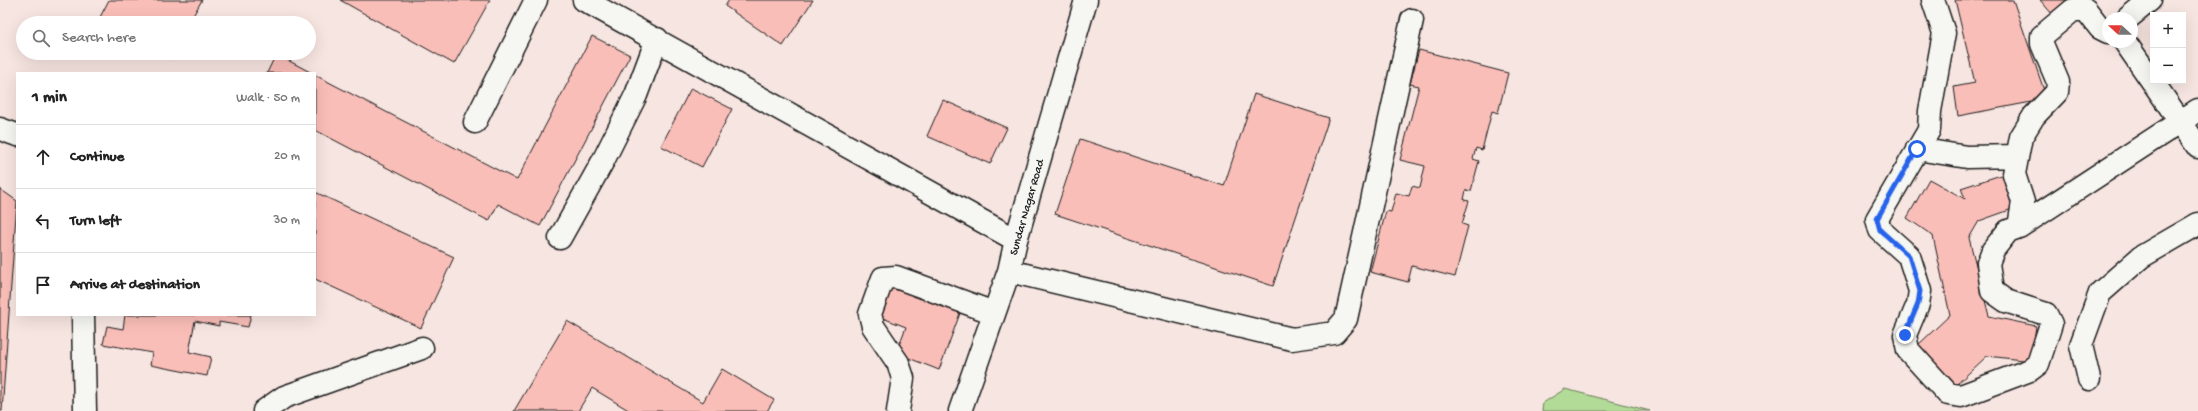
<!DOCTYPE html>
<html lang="en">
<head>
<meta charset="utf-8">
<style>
	body { margin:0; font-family:"Gochi Hand",sans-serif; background:#f6f6f6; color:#222 }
	.controls { position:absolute; right:12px; top:12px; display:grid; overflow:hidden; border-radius:0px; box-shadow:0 4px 16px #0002 }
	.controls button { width:36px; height:36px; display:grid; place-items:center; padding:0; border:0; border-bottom:1px solid #e0e0e0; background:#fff; color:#222; font:20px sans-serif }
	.compass { position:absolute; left:2102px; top:12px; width:36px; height:36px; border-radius:50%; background:#fff; box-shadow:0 4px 16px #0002; rotate:291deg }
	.stop { position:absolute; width:12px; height:12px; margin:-9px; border:3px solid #2563eb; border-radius:50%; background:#fff }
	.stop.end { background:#2563eb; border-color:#fff; box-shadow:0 1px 4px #0008 }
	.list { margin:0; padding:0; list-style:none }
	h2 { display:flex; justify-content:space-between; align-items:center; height:52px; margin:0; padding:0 16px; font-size:17px }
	h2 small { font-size:13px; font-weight:400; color:#767676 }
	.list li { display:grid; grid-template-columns:26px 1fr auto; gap:12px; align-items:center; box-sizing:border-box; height:64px; padding:0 16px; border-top:1px solid #e0e0e0 }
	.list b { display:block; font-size:15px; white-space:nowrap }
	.list em { font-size:13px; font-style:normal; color:#767676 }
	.icon { flex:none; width:22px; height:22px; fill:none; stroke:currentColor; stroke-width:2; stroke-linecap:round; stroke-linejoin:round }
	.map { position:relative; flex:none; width:2198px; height:411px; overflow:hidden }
	.search { position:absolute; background:#fff; box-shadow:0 4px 16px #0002; left:16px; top:16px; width:300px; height:44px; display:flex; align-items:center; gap:10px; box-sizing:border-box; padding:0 14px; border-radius:22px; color:#767676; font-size:15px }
	.panel { position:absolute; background:#fff; box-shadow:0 4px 16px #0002; left:16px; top:72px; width:300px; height:244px; border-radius:0px }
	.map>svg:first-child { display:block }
</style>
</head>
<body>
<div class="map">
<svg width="2198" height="411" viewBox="0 0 2198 411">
	<rect width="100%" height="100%" fill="#f7e5e1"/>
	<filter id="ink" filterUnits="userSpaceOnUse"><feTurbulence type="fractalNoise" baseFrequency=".025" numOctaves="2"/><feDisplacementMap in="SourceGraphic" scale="8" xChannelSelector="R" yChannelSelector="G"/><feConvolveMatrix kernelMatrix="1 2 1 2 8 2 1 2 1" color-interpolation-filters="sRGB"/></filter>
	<g filter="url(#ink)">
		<path fill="#b3db98" stroke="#687c5a" d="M1565,389L1650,411H1542L1543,403Z"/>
		<path fill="#fabeb8" stroke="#1c1c1c" d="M109,0H202L189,23H106L99,19Z
			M340,0H490L454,64Z
			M729,0H813L783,46L725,6Z
			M1955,0H2013L2047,99L1958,116L1954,87L1975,83Z
			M2040,0H2071L2053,15Z
			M592,36L630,55L540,226L498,204L489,221L315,130V75L517,180Z
			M1419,50L1508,73L1498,113L1492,111L1482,150L1476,148L1473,159L1479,161L1471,191L1466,190L1464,200L1469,201L1462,224L1468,226L1455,277L1412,266L1408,282L1370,272L1386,211L1391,212L1396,193L1409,196L1412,186L1420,188L1425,166L1400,160L1419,86L1410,84Z
			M160,53H173L169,59Z
			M276,54L312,73H267Z
			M691,88L732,109L702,167L661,146Z
			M1254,94L1329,118L1273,286L1055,214L1080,139L1224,186Z
			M943,100L1007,128L990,164L927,136Z
			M2007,173L2018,207L1979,221L1969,238L1989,316L2036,326L2031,361L1987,356L1956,385L1918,345L1950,315L1933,236L1907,218L1929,179L1965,199L1961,188Z
			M0,189L17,201L2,411H0Z
			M315,192L454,257L421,328L315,279Z
			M893,282L962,308L939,370L896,353L906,327L880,317Z
			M125,315H251L248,327L219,322V326L195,321L189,352L211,357L207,376L150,365L152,353L103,344L107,326L123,329Z
			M567,321L703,402L722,369L774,400L767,411H630L592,388L578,411H514Z"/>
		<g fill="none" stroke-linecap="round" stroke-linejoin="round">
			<g stroke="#1c1c1c" stroke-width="25">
				<path id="minor" d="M584,0L1016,240
					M1933,0L1944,33L1930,111L1929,130L1877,219L1880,230L1909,256L1920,291L1918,304L1905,335L1908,350L1948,394L1961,396L2030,370L2038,364L2051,324L2046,314L2006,301L1992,291L1988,263L1993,250L2008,231L2019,227L2023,202L2014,174L2021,137L2034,116L2057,92L2058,82L2042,44V36L2073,10H2086L2100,28L2108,32
					M2128,18L2150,0
					M2125,42L2198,147
					M475,122L536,0
					M0,129L17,135
					M1917,149L1967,157L2017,156
					M2019,227L2198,110
					M560,238L603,161L636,95L657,39
					M1009,271L1292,339L1334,333L1346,319L1412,20
					M83,315L85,411
					M2089,379L2081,345L2100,293L2141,257L2198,224
					M264,411L284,397L422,348
					M898,411L903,378L898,363L873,326L870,314L883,278L896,277L994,313
					M960,411L1009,271L1016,240L1086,0"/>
			</g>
			<use href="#minor" stroke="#f6f6f2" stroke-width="22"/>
		</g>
	</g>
	<g fill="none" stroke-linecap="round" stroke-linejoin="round" filter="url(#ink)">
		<path stroke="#2563eb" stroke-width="5" d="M1905,335L1918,304L1920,291L1909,256L1880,230L1877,219L1917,149"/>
	</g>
	<g text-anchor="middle" stroke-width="3" stroke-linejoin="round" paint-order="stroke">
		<g font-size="12" fill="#1c1c1c" stroke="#f6f6f2">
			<text transform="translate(1026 207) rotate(-74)" y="4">Sundar Nagar Road</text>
		</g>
	</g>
</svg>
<div class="controls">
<button>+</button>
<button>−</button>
</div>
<svg class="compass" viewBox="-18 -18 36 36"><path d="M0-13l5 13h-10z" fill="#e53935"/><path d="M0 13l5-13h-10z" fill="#767676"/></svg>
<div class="stop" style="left:1917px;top:149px"></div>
<div class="stop end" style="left:1905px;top:335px"></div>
<div class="search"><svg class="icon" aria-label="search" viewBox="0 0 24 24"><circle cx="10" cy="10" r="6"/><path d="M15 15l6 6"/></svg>Search here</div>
<section class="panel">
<h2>1 min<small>Walk · 50 m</small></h2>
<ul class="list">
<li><svg class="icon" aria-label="ahead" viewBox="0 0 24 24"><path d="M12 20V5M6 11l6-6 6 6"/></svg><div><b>Continue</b></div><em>20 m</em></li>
<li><svg class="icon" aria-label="left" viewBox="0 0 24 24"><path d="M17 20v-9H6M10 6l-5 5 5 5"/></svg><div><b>Turn left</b></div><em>30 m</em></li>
<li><svg class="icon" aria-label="arrive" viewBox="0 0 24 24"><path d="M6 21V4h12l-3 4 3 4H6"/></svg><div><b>Arrive at destination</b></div></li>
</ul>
</section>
</div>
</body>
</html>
